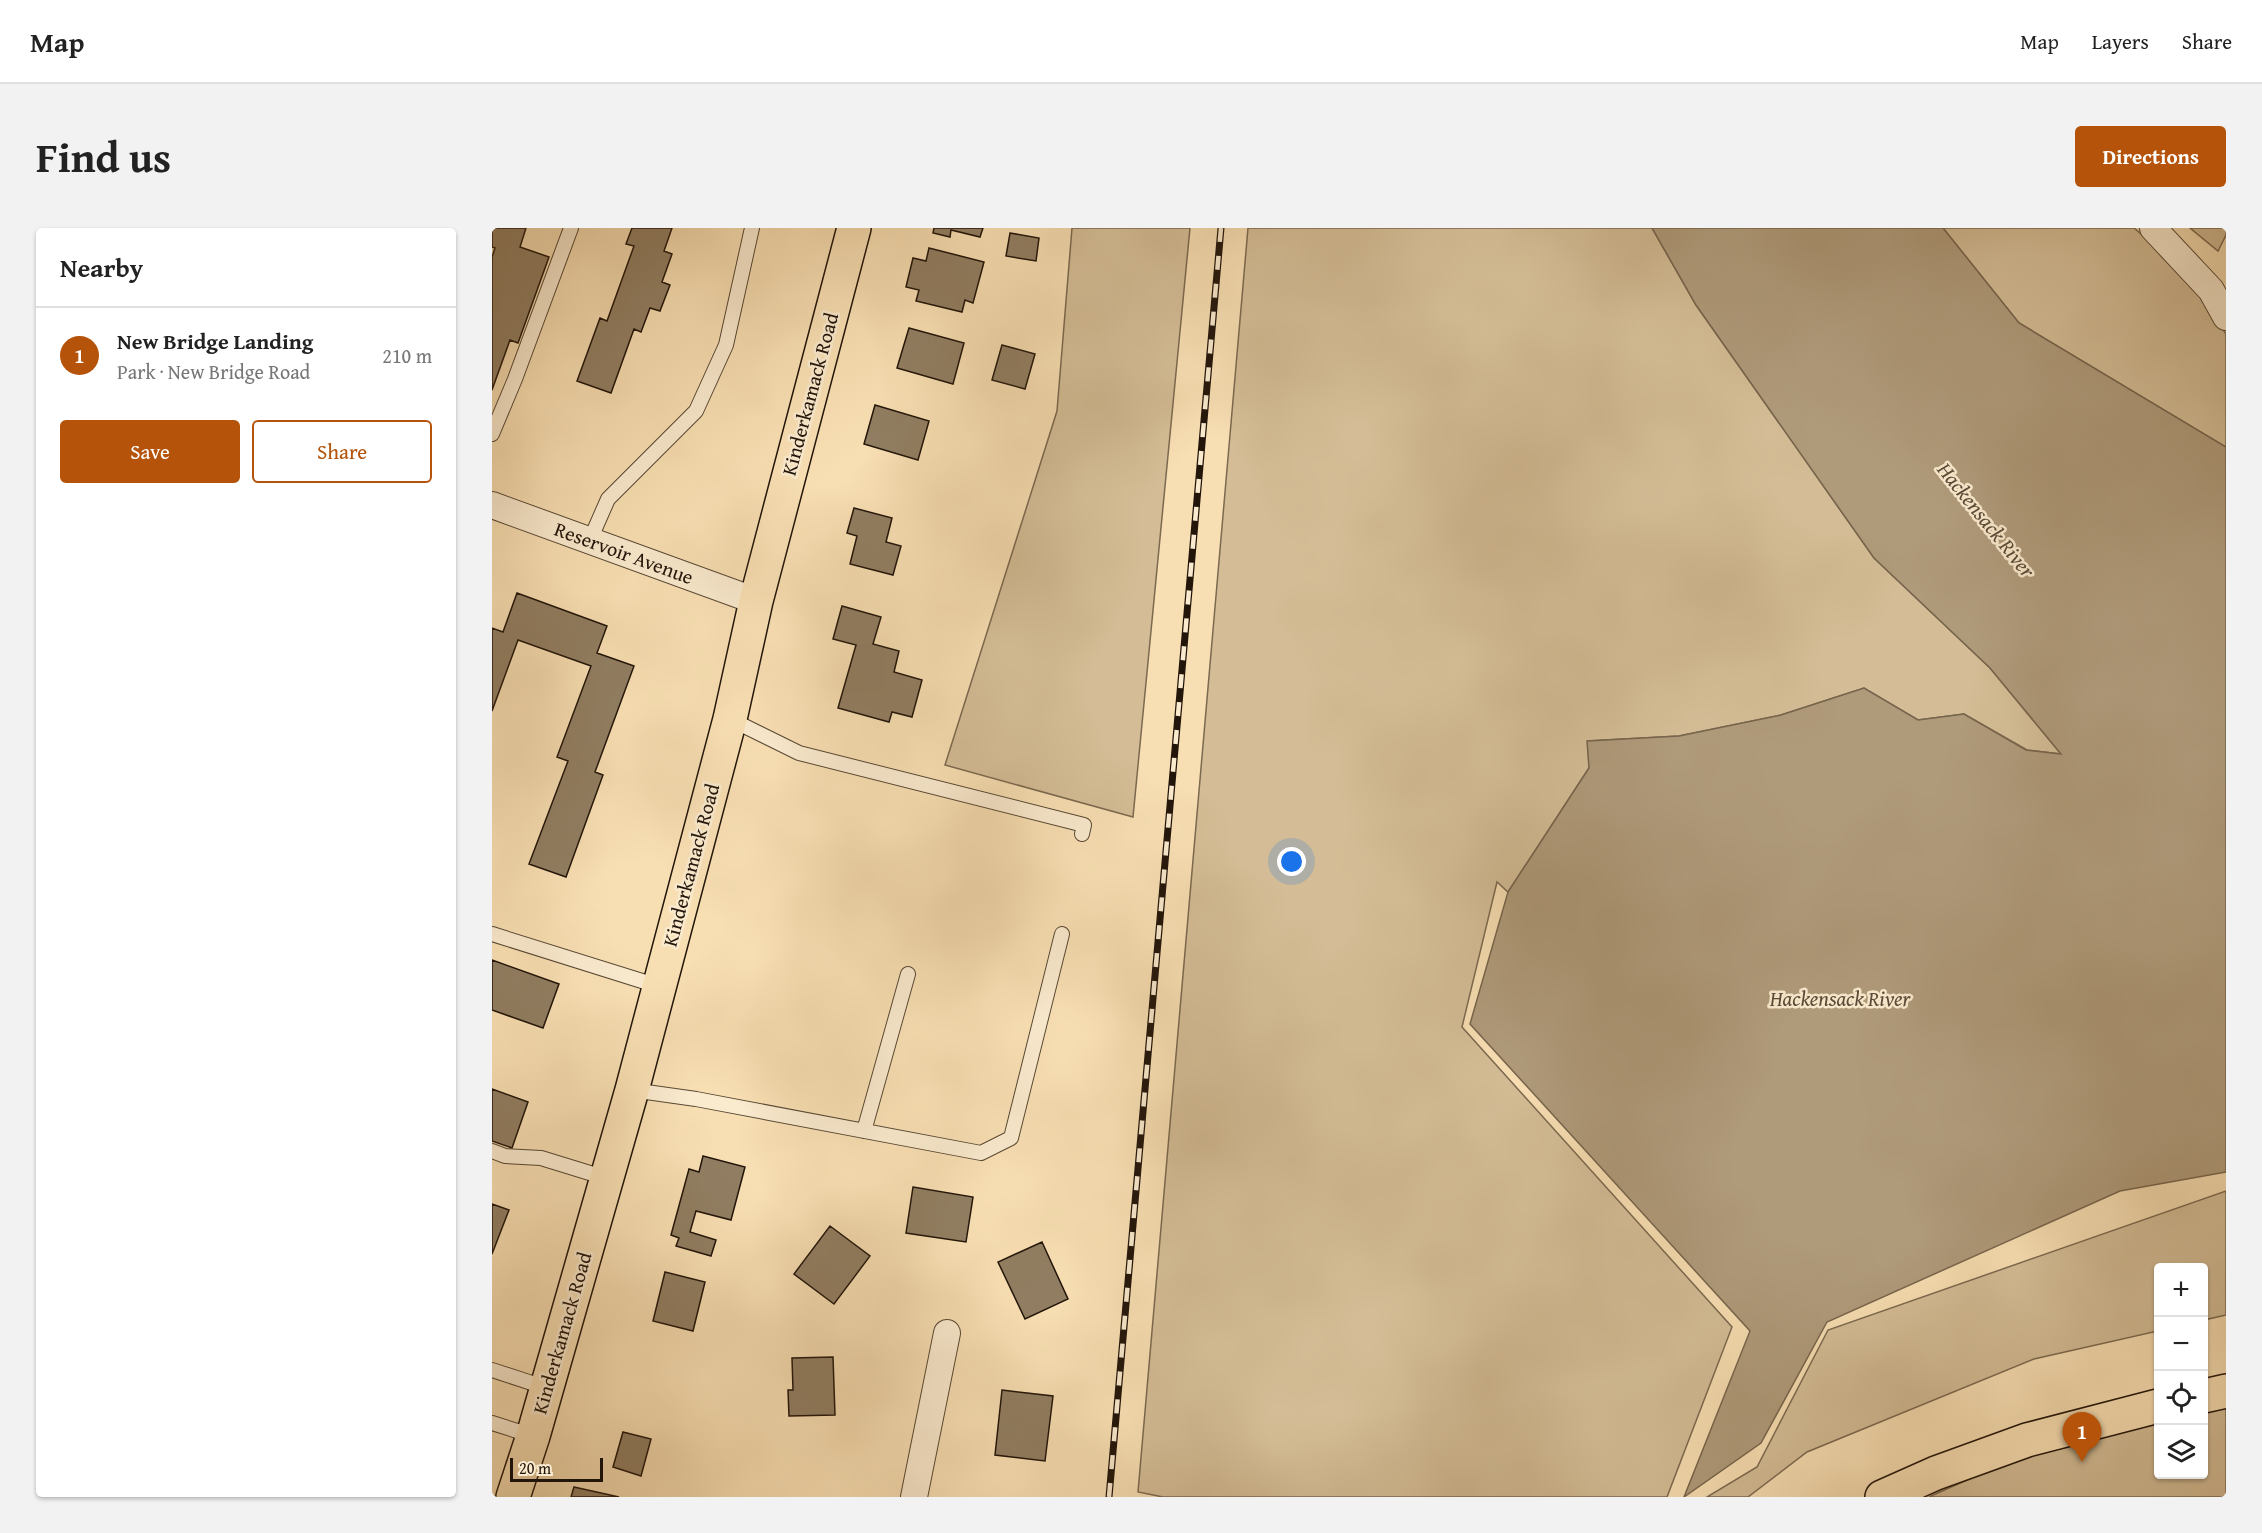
<!DOCTYPE html>
<html lang="en">
<head>
<meta charset="utf-8">
<style>
	body { margin:0; font-family:"Gentium Book Plus",serif; background:#f2f2f2; color:#222 }
	.controls { position:absolute; right:18px; bottom:18px; display:grid; overflow:hidden; border-radius:6px; box-shadow:0 2px 4px #0004 }
	.controls button { width:54px; height:54px; display:grid; place-items:center; padding:0; border:0; border-bottom:2px solid #e0e0e0; background:#fff; color:#222; font:30px sans-serif }
	.scale { position:absolute; left:18px; bottom:15px; width:93px; box-sizing:border-box; padding-left:6px; border:3px solid #22150a; border-top:0; font-size:16px; line-height:21px; white-space:nowrap; color:#22150a; -webkit-text-stroke:4px #faeace; paint-order:stroke }
	.you { position:absolute; left:800px; top:634px; width:21px; height:21px; margin:-15px; border:4px solid #fff; border-radius:50%; background:#1a73e8; box-shadow:0 0 0 9px #1a73e833 }
	.badge { display:grid; place-items:center; width:39px; height:39px; border-radius:50%; background:#b45309; color:#fff; font-size:20px; font-weight:700 }
	.pin { position:absolute; translate:-50% -50px; filter:drop-shadow(0 2px 3px #0008) }
	.pin::after { content:''; position:absolute; top:32px; width:21px; height:18px; background:inherit; clip-path:polygon(0 0,100% 0,50% 100%) }
	.list { margin:0; padding:0; list-style:none }
	h2 { display:flex; justify-content:space-between; align-items:center; height:78px; margin:0; padding:0 24px; font-size:26px }
	h2 small { font-size:20px; font-weight:400; color:#767676 }
	.list li { display:grid; grid-template-columns:39px 1fr auto; gap:18px; align-items:center; box-sizing:border-box; height:96px; padding:0 24px; border-top:2px solid #e0e0e0 }
	.list b { display:block; font-size:22px; white-space:nowrap }
	.list p { margin:0; font-size:20px; white-space:nowrap; color:#767676 }
	.list em { font-size:20px; font-style:normal; color:#767676 }
	.actions { display:flex; gap:12px; padding:18px 24px }
	.actions a { flex:1; padding:14px 0; border:2px solid #b45309; border-radius:6px; text-align:center; font-size:21px; color:#b45309 }
	.actions .main { background:#b45309; color:#fff }
	.icon { flex:none; width:33px; height:33px; fill:none; stroke:currentColor; stroke-width:2; stroke-linecap:round; stroke-linejoin:round }
	.map { position:relative; flex:none; width:1734px; height:1269px; overflow:hidden; border-radius:6px }
	header { display:flex; align-items:center; gap:36px; box-sizing:border-box; height:84px; padding:0 30px; background:#fff; border-bottom:2px solid #e0e0e0 }
	header strong { font-size:28px }
	nav { display:flex; gap:33px; margin-inline-start:auto; font-size:21px }
	.intro { display:flex; align-items:center; justify-content:space-between; box-sizing:border-box; height:144px; padding:0 36px }
	h1 { margin:0; font-size:42px }
	.button { padding:15px 27px; border-radius:6px; background:#b45309; color:#fff; font-size:21px; font-weight:700 }
	main { display:flex; gap:36px; padding:0 36px }
	aside { flex:1; background:#fff; border-radius:6px; box-shadow:0 2px 4px #0004 }
	.map>svg:first-child { display:block }
</style>
</head>
<body>
<header>
<strong>Map</strong>
<nav><a>Map</a><a>Layers</a><a>Share</a></nav>
</header>
<div class="intro"><h1>Find us</h1><a class="button">Directions</a></div>
<main>
<aside>
<h2>Nearby<small></small></h2>
<ul class="list">
<li><span class="badge">1</span><div><b>New Bridge Landing</b><p>Park · New Bridge Road</p></div><em>210 m</em></li>
</ul>
<div class="actions"><a class="main">Save</a><a>Share</a></div>
</aside>
<div class="map">
<svg width="1734" height="1269" viewBox="0 0 1734 1269">
	<rect width="100%" height="100%" fill="#f8dfb3"/>
	<filter id="stains"><feTurbulence type="fractalNoise" baseFrequency=".00333" numOctaves="4"/><feColorMatrix values="0 0 0 0 .2 0 0 0 0 .09 0 0 0 0 .02 0 0 0 .5 -.17"/></filter>
	<radialGradient id="worn" r=".72"><stop offset=".6" stop-color="#630" stop-opacity="0"/><stop offset="1" stop-color="#630" stop-opacity=".3"/></radialGradient>
	<path fill="#d4bd96" stroke="#7b6950" stroke-width="1.5" d="M580,0H698L641,589L453,537L565,183Z
		M756,0H1160L1204,77L1382,330L1498,440L1569,526L1535,522L1472,486L1426,492L1372,460L1289,487L1187,508L1096,513L1097,540L1016,664L1005,654L970,799L1240,1099L1175,1269H671L646,1264Z
		M1451,0H1642L1693,43L1734,106V219L1527,95Z
		M1698,0H1734V7L1726,23Z
		M1734,963V1087L1712,1092V1040H1666V1103L1542,1131L1315,1224L1256,1269H1215L1265,1239L1336,1102Z
		M1734,1178V1269H1437L1542,1222L1666,1193V1246H1712V1183Z"/>
	<path fill="#af9a7a" stroke="#77654d" stroke-width="1.5" d="M1160,0H1451L1527,95L1734,219V944L1628,963L1335,1094L1269,1215L1192,1269L1258,1103L978,796L1016,664L1097,540L1095,513L1187,508L1289,487L1372,460L1426,492L1472,486L1534,522L1569,526L1498,440L1382,330L1204,77Z"/>
	<path fill="#917e62" stroke="#22150a" stroke-width="1.5" d="M0,0H34L28,19L57,29L26,115L18,112L0,162V29L3,20L0,19Z
		M140,0H180L172,23L180,26L170,54L178,57L168,83L158,80L149,104L142,101L119,165L85,153L108,90L115,93L142,18L134,16Z
		M442,0H491L488,9L459,2L458,9L441,5Z
		M518,5L547,10L544,33L514,28Z
		M437,20L492,34L481,75L473,72L470,84L424,73L427,62L414,59L421,30L434,33Z
		M417,100L472,115L461,156L405,140Z
		M510,117L543,126L533,161L500,152Z
		M383,177L437,193L426,232L372,216Z
		M362,280L400,290L394,314L409,318L401,347L358,336L365,308L355,305Z
		M25,365L115,398L105,425L142,438L103,544L111,547L74,649L37,636L76,533L65,529L99,438L26,412L0,483V400L11,404Z
		M350,378L389,389L381,416L407,423L402,444L430,452L420,489L400,484L397,494L346,480L364,417L341,411Z
		M0,732L67,756L51,800L0,782Z
		M0,861L36,874L20,920L0,913Z
		M211,928L253,939L239,992L204,983L198,1004L224,1012L219,1028L184,1018L187,1010L179,1007L197,941L207,944Z
		M421,959L481,969L474,1014L414,1005Z
		M0,976L17,982L0,1026Z
		M338,998L378,1028L342,1076L302,1046Z
		M550,1014L576,1071L533,1091L506,1034Z
		M173,1044L213,1054L201,1103L161,1093Z
		M341,1129L343,1187L297,1188L296,1162H301L300,1130Z
		M510,1162L561,1168L553,1233L503,1227Z
		M131,1204L159,1211L149,1248L121,1239Z
		M82,1259L127,1269H79Z"/>
	<g fill="none" stroke-linecap="round" stroke-linejoin="round">
		<g stroke="#584834" stroke-width="16">
			<path id="lane" d="M0,206L23,151L79,0
				M98,312L116,271L204,183L234,117L260,0
				M238,491L307,525L592,597L590,606
				M0,706L166,758
				M140,862L204,871L489,925L519,910L570,706
				M372,903L416,746
				M0,923L13,928L49,930L114,950
				M0,1142L55,1160
				M0,1195L41,1208"/>
		</g>
		<g stroke="#584834" stroke-width="28">
			<path id="street" d="M1661,0L1719,62L1734,89
				M0,277L264,373
				M422,1269L455,1105"/>
		</g>
		<g stroke="#22150a" stroke-width="36">
			<path id="primary" d="M1712,1168L1734,1163
				M21,1269L41,1208L140,862L238,491L264,373L362,0
				M1390,1269L1444,1245L1535,1212L1666,1178"/>
		</g>
		<use href="#lane" stroke="#faeace" stroke-width="14"/>
		<use href="#street" stroke="#faeace" stroke-width="26"/>
		<use href="#primary" stroke="#f8dfb3" stroke-width="33"/>
		<g stroke="#22150a" stroke-width="7">
			<path id="rail" d="M617,1269L729,0"/>
		</g>
		<use href="#rail" stroke="#faeace" stroke-width="4.5" stroke-dasharray="14" stroke-linecap="butt"/>
	</g>
	<g text-anchor="middle" stroke-width="5" stroke-linejoin="round" paint-order="stroke">
		<g font-size="20" fill="#22150a" stroke="#faeace">
			<text transform="translate(318 166) rotate(-75)" y="7">Kinderkamack Road</text>
			<text transform="translate(132 325) rotate(20)" y="7">Reservoir Avenue</text>
			<text transform="translate(199 637) rotate(-75)" y="7">Kinderkamack Road</text>
			<text transform="translate(70 1105) rotate(-74)" y="7">Kinderkamack Road</text>
		</g>
		<g font-size="21" font-style="italic" fill="#5a4a37" stroke="#faeace">
			<text transform="translate(1494 292) rotate(51)" y="7">Hackensack River</text>
			<text x="1348" y="778">Hackensack River</text>
		</g>
	</g>
	<rect width="100%" height="100%" filter="url(#stains)"/>
	<rect width="100%" height="100%" fill="url(#worn)"/>
</svg>
<div class="controls">
<button>+</button>
<button>−</button>
<button><svg class="icon" aria-label="locate" viewBox="0 0 24 24"><circle cx="12" cy="12" r="6"/><path d="M12 2v4M12 18v4M2 12h4M18 12h4"/></svg></button>
<button><svg class="icon" aria-label="layers" viewBox="0 0 24 24"><path d="M12 4l9 5-9 5-9-5zM3 14l9 5 9-5"/></svg></button>
</div>
<div class="scale">20 m</div>
<div class="you"></div>
<div class="pin badge" style="left:1590px;top:1234px">1</div>
</div>
</main>
</body>
</html>
